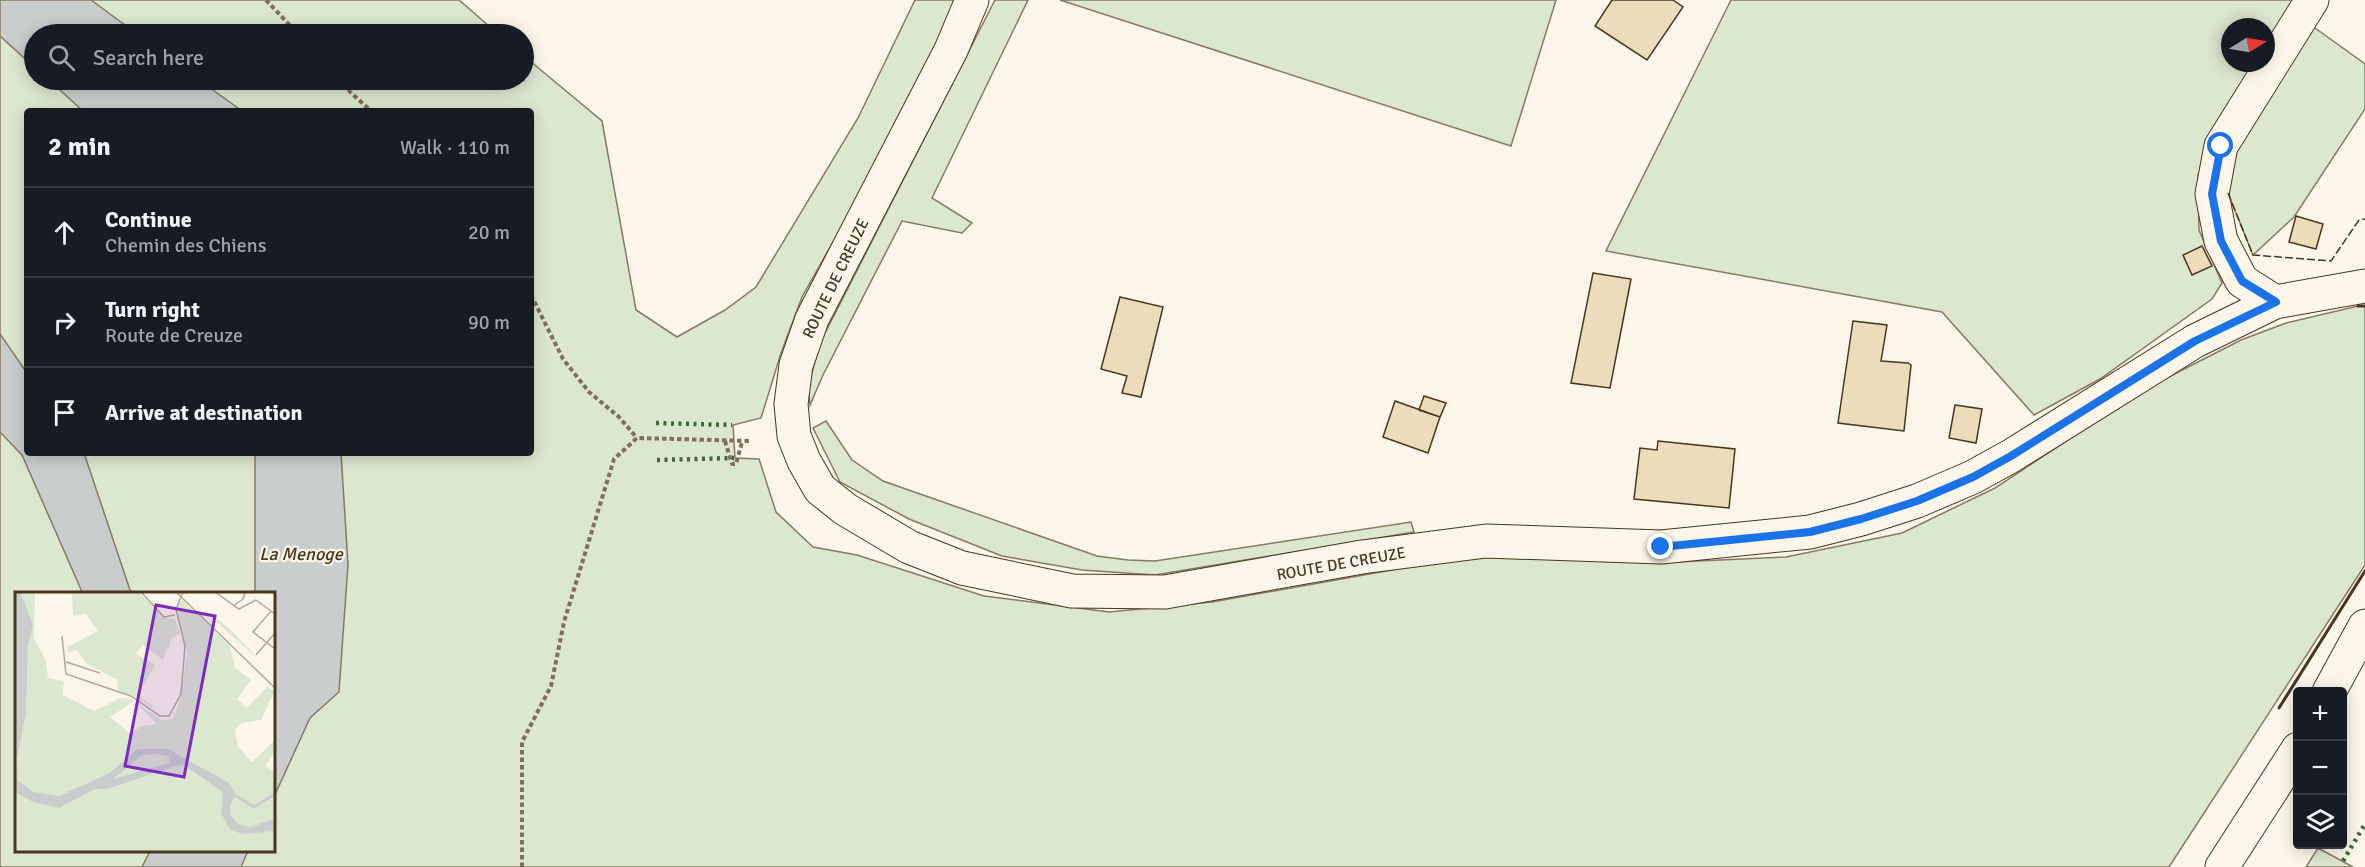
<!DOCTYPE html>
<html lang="en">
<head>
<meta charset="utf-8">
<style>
	body { margin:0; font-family:Signika,sans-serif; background:#20242c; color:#f1f3f6 }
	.controls { position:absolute; right:18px; bottom:18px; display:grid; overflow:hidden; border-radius:6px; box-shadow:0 3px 15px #0003 }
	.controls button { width:54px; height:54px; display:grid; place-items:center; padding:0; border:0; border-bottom:2px solid #363941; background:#171b24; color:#f1f3f6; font:30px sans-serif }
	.compass { position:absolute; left:2221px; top:18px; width:54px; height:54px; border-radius:50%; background:#171b24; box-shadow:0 3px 15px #0003; rotate:79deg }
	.stop { position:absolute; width:18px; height:18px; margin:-14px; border:4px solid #1a73e8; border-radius:50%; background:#fff }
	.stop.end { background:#1a73e8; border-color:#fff; box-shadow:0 2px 6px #0008 }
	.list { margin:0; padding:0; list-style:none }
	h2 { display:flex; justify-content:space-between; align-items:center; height:78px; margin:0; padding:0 24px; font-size:26px }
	h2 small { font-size:20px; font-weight:400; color:#9ea1a6 }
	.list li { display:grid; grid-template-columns:39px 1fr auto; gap:18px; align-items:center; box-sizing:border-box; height:90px; padding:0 24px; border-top:2px solid #363941 }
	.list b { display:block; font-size:22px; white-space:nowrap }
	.list p { margin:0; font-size:20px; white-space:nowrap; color:#9ea1a6 }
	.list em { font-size:20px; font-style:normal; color:#9ea1a6 }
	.icon { flex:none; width:33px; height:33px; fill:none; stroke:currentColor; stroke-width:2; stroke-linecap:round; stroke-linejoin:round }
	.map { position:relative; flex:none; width:2365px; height:867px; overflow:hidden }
	.search { position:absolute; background:#171b24; box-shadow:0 3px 15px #0003; left:24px; top:24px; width:510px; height:66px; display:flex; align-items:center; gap:15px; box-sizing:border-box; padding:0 21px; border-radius:33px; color:#9ea1a6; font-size:22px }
	.panel { position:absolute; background:#171b24; box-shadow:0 3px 15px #0003; left:24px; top:108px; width:510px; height:348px; border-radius:6px }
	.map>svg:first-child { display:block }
</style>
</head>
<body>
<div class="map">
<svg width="2365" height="867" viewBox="0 0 2365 867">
	<rect width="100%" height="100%" fill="#fbf6e9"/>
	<path fill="#dce7d0" stroke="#887966" stroke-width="1.5" fill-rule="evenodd" d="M0,0H459L498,34H34V80H524V56L602,121L636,310L677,337L725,310L756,287L858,118L915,0H958L886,148L802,297L781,353L761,418L733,425L735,458L759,459L776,512L813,547L857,555L984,596L1109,612L1212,602L1470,556L1676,562L1786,557L1902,533L1995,488L2147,388L2241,340L2286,323L2358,306H2365V565L2169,867H0ZM27,111H531V453H27ZM16,594H273V850H16Z
		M995,0H1028L932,198L972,223L962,233L902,221L823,375L810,405L808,386L821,341Z
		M1060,0H1556L1511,146Z
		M1731,0H2300L2266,59V27H2230V63H2263L2198,175L2199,230L2222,283L2212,299L2100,379L2034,415L1942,312L1606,251Z
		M2308,23L2365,64V109L2294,217L2253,255L2225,186L2237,142Z
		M826,421L852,460L883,481L1097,556L1128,560L1155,561L1411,522L1414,532L1155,575L1082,570L1002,556L909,519L840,482L813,428Z
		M2318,848L2353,867H2306Z"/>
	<path fill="#c9cecd" stroke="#887966" stroke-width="1.5" d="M0,0H91L137,34H34V67L0,36Z
		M49,80H199L242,111H83Z
		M0,334L27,373V453H84L130,590L134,594H83L22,455L0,432Z
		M255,453H341L348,564L339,692L310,718L273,799V594H251L255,590Z
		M150,851V850L248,851L241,867H142Z"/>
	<path fill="#ecdcbc" stroke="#4a3520" stroke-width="1.5" d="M1612,0H1673L1683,7L1647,60L1595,26Z
		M2296,216L2323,224L2316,249L2289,242Z
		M2202,246L2212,266L2192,275L2183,255Z
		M1593,273L1631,279L1610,388L1571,383Z
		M1120,297L1163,307L1141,397L1122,393L1127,376L1101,369Z
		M1853,321L1887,325L1881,361L1908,363L1911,365L1904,431L1838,423Z
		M1424,396L1446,403L1440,417L1419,410Z
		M1395,401L1440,417L1428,453L1383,437Z
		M1955,405L1982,409L1976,443L1949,438Z
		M1658,441L1735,449L1729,508L1634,499L1640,448L1657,450Z"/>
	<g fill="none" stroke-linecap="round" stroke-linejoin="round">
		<g stroke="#4a3520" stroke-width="35">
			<path id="street" d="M972,0L951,50L812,319L796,365L791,404L794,436L804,461L820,489L845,509L909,547L962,568L1072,591L1165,592L1362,557L1486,541L1661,547L1810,532L1861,519L1917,501L1973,477L2011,456L2195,341L2275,302L2365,286
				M2275,302L2242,281L2221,241L2212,194L2221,146L2312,0"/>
		</g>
		<g stroke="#4a3520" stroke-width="35">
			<path id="primary" d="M2329,692L2365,626
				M2222,867L2298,749"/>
		</g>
		<path stroke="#7f6f5c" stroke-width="4" stroke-dasharray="4.5 3" stroke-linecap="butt" d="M266,0L298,34
			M337,80L371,111
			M531,295L563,359L589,392L619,417L637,438
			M725,441L732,464H736L742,442
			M522,867V742L551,686L564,622L614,459L637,438L751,441"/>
		<use href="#street" stroke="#fbf6e9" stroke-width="33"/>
		<use href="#primary" stroke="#fbf6e9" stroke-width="33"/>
		<path stroke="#436837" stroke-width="4.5" stroke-dasharray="3 4.5" stroke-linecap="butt" d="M656,423L732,425
			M657,460L734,458
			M2343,861L2365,824"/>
		<path stroke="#4a3520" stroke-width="1.5" stroke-dasharray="8 3" stroke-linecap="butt" d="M2228,193L2253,255L2331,261L2359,220L2365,219"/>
		<path stroke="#4a3520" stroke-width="3" d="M2358,306H2365
			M2279,708L2365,571"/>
	</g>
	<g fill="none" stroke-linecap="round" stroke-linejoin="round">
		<path stroke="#1a73e8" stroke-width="8" d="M1661,547L1810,532L1861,519L1917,501L1973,477L2011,456L2195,341L2276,302L2242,281L2221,241L2212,194L2221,146"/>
	</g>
	<g text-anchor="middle" stroke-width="4.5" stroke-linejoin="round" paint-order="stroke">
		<g font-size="16" fill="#4a3520" stroke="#fbf6e9">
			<text transform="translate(835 278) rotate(-64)" y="6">ROUTE DE CREUZE</text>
			<text transform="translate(1341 563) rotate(-10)" y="6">ROUTE DE CREUZE</text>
		</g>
		<g font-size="18" font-style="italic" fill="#4a3520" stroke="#fbf6e9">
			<text x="301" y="560">La Menoge</text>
		</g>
	</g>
	<g transform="translate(15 592)">
		<rect width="260" height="260" fill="#fbf6e9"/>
		<path d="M5,0H20L19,46L31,69L33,86L49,89L48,103L79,119L106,106L115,107L149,129L158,126L166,106L172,60L162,22L164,9H168L215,54L220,76L236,88L222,107L232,116L253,94L259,100L246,128L227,131L220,138L223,154L237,170L259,149V161L250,174L259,179V259H0V182L11,121L13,56L18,32ZM119,109L142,132L126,134L116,142L95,125ZM57,0H123L151,26L160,27L165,41L157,46L148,68L128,53L121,62L140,73L123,103L136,113L138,110L137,115L148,124L122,105L103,98L102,88L71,71L62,58L53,61L52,55L83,39L71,22L58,24ZM200,25L217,39L243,67L198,27Z" fill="#dce7d0" fill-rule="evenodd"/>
		<path d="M0,0H5L18,32L13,56L11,121L2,168L3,189L19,200L44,204L95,181L122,157H153L214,191L221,203L215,213V223L223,232L236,235L259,227V239L228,242L215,238L206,221L208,200L167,172L92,197H80L44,216L18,210L0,200ZM142,162L154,164V171L98,187L127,163Z" fill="#c9cecd" fill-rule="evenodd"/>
		<path fill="none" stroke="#c9cecd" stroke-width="3" d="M220,203L239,215L260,202"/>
		<path fill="none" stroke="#b4a999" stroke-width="1.5" d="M126,0L149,25L160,23M161,0L260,96M200,0L224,17L241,8M241,8L260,22M218,14L228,7L230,0M256,19L238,40L260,57M47,44L51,82L116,104L145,124H154L166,102L170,54L161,17L168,0M241,63L260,41M51,70L85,81"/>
		<path fill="#7b2cbf" fill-opacity="0.15" stroke="#7b2cbf" stroke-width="3" d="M141,13L200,24L169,185L110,174Z"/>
		<rect width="260" height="260" fill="none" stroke="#4a3520" stroke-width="3"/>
	</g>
</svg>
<div class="controls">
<button>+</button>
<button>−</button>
<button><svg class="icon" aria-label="layers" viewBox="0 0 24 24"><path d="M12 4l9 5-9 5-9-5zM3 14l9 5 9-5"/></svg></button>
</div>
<svg class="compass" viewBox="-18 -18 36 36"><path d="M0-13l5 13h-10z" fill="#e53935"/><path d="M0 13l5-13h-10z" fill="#9ea1a6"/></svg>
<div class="stop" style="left:2221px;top:146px"></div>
<div class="stop end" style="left:1661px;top:547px"></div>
<div class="search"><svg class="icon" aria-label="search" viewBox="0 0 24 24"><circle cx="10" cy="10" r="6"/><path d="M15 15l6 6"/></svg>Search here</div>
<section class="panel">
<h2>2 min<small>Walk · 110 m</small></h2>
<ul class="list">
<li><svg class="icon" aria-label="ahead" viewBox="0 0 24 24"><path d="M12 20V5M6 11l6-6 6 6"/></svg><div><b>Continue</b><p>Chemin des Chiens</p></div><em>20 m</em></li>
<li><svg class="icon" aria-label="right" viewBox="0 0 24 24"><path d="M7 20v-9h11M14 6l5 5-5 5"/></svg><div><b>Turn right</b><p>Route de Creuze</p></div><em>90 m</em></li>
<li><svg class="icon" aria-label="arrive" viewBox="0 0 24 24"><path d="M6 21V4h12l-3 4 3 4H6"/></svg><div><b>Arrive at destination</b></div></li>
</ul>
</section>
</div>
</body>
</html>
